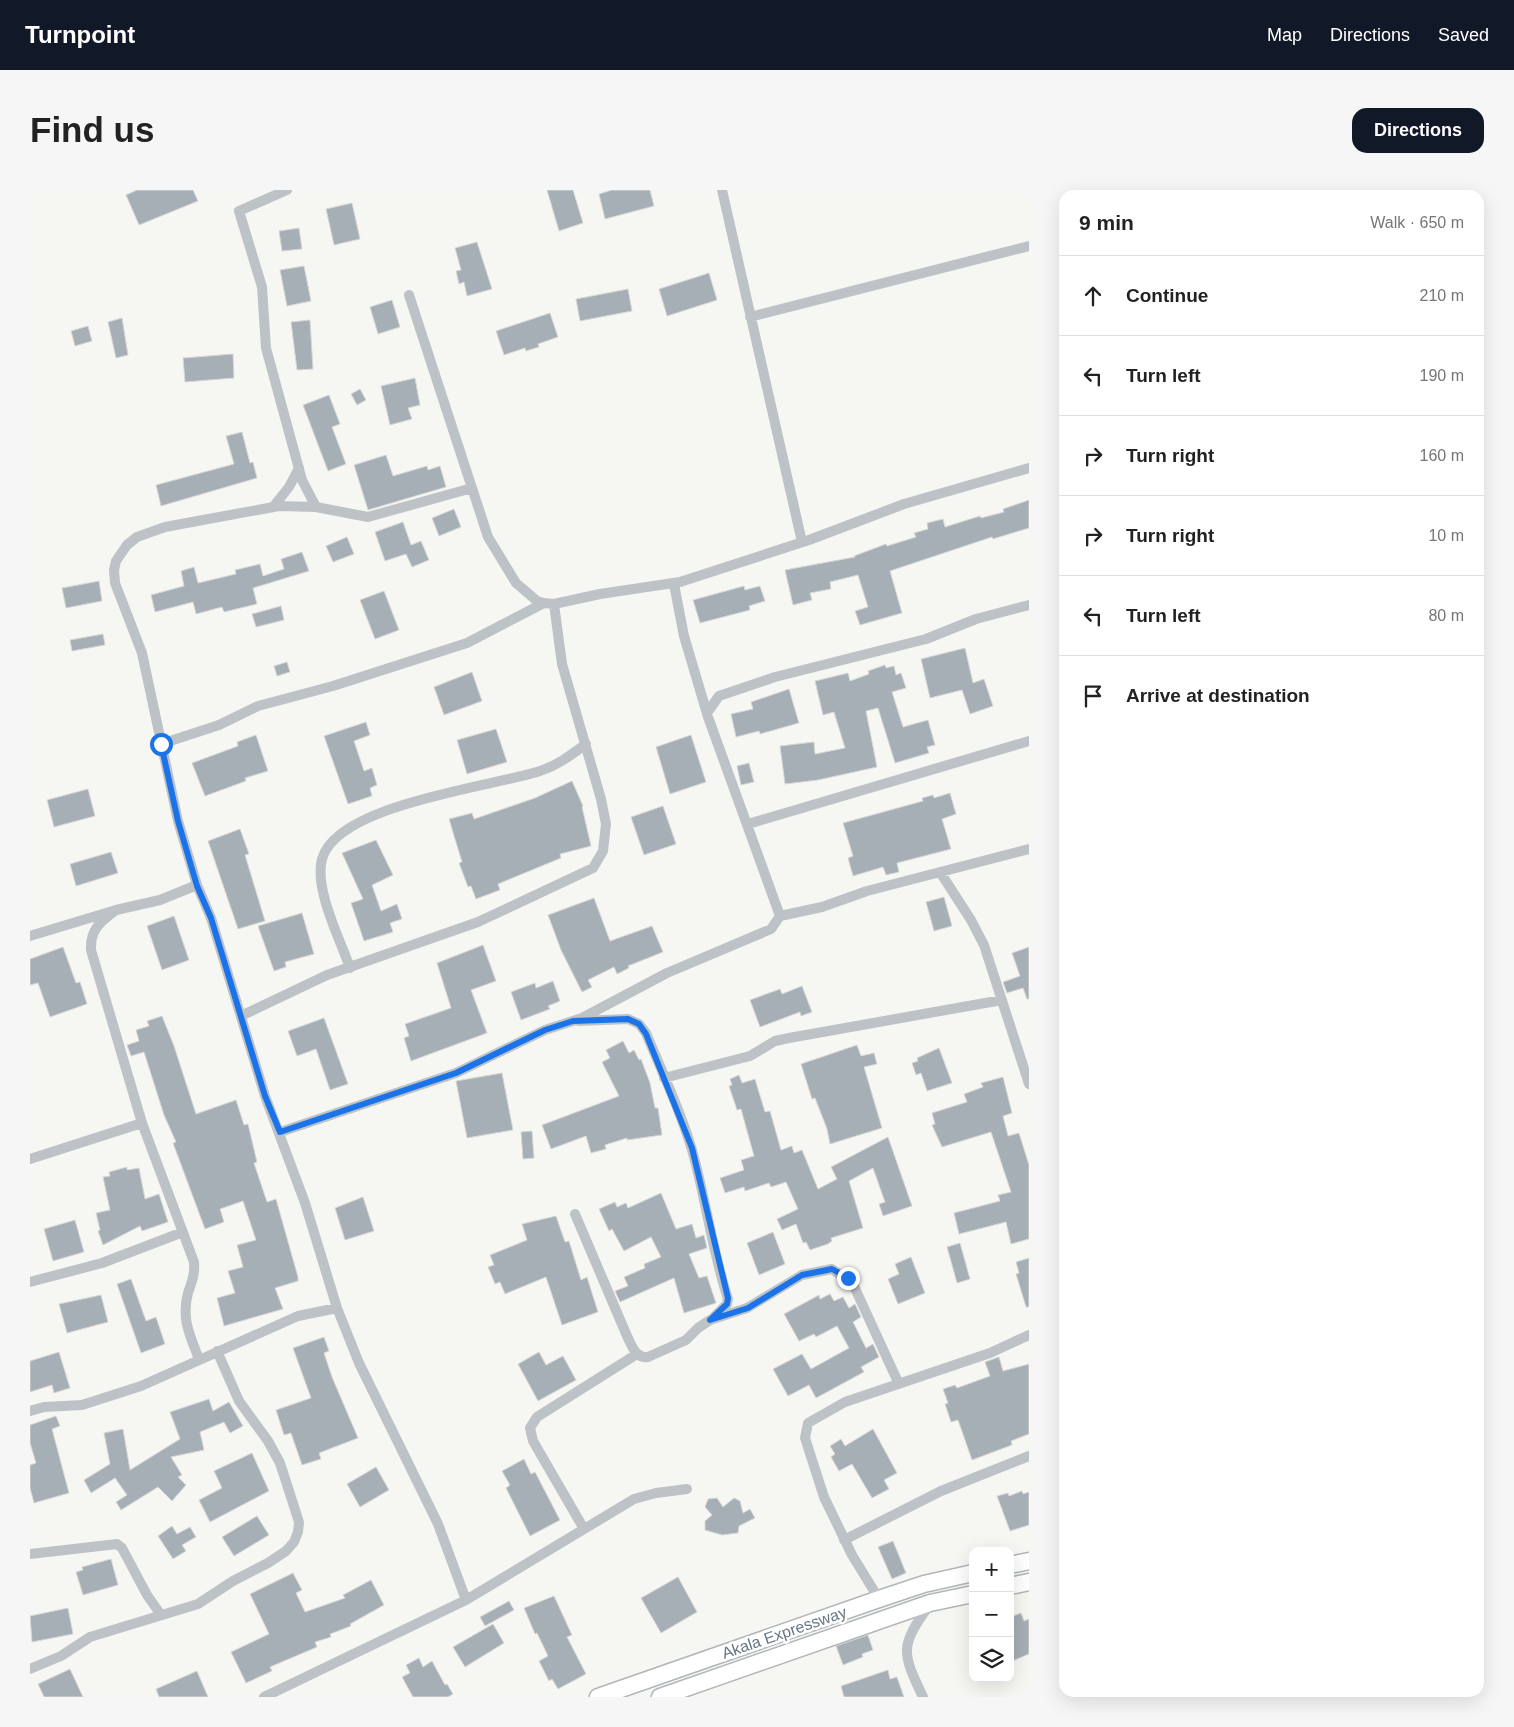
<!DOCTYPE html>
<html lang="en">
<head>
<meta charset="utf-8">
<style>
	body { margin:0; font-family:Arial,sans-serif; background:#f6f6f6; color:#222 }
	.controls { position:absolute; right:15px; bottom:15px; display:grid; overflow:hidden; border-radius:10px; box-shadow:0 5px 20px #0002 }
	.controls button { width:45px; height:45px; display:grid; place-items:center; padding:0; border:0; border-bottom:1px solid #e0e0e0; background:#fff; color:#222; font:25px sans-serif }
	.stop { position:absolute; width:15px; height:15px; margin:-11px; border:4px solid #1a73e8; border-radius:50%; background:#fff }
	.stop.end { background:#1a73e8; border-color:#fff; box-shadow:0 1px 5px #0008 }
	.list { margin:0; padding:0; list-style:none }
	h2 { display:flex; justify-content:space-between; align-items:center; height:65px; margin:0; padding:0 20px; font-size:21px }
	h2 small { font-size:16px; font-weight:400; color:#767676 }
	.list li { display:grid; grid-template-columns:32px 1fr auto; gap:15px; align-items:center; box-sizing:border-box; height:80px; padding:0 20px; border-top:1px solid #e0e0e0 }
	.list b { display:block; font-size:19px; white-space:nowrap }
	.list em { font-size:16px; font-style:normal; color:#767676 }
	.icon { flex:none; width:28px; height:28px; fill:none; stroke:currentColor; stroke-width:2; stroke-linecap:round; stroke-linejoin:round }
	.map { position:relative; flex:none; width:999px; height:1507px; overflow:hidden; border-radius:15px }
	header { display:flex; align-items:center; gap:30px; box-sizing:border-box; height:70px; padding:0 25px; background:#111827; color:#fff }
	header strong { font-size:24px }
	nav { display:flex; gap:28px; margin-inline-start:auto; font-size:18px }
	.intro { display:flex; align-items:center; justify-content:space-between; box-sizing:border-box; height:120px; padding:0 30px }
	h1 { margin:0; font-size:35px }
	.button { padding:12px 22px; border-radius:15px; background:#111827; color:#fff; font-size:18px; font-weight:700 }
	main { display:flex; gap:30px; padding:0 30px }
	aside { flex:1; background:#fff; border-radius:15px; box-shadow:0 5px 20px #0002 }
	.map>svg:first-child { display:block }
</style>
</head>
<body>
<header>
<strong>Turnpoint</strong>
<nav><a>Map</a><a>Directions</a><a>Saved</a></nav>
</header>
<div class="intro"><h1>Find us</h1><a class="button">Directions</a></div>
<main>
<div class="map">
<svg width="999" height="1507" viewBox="0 0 999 1507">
	<rect width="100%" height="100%" fill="#f6f7f3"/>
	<path fill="#a6afb5" stroke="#d8d8d6" d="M107,0H163L168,11L109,35L96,5Z
		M517,0H543L553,33L529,41Z
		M582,0H620L624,16L575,29L569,4Z
		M322,13L330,49L304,55L296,19Z
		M269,38L272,59L252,61L249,41Z
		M447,52L462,99L437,106L434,92L429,94L426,81L431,80L425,58Z
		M274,76L281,111L257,116L250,80Z
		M679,83L687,110L637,126L629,99Z
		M598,99L602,121L550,131L546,109Z
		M362,110L370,137L348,144L340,117Z
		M520,123L528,147L508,154L509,157L496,161L495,158L474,165L466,141Z
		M92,128L98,165L86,168L78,132Z
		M280,130L283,179L267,180L261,132Z
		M58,136L62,151L45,156L41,141Z
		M203,164L204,188L155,192L153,168Z
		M385,188L390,215L378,218L382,229L360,235L351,196Z
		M330,199L336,210L327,215L321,204Z
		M299,205L310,234L302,237L316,274L298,281L273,215Z
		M212,242L220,273L223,272L227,288L131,316L126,295L204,274L196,246Z
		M356,265L363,286L397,276L398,280L410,276L416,297L338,320L324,275Z
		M999,310V338L963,349L962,347L860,381L872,423L830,435L825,421L838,417L828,385L800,392L801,399L780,403L782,410L763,415L755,380L825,367L824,366L856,354L857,356L886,347L884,343L898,339L897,333L913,329L915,337L950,326L951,328L974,322L973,319Z
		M424,319L431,337L409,346L402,328Z
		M373,332L381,355L391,351L399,370L382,377L376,364L355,371L345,342Z
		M317,347L324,364L303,372L296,356Z
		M272,362L279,381L223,398L227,414L194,422L192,417L166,424L163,412L125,422L121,405L154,396L151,381L164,377L168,393L206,384L205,380L230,374L233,386L254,379L251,369Z
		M69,391L72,411L36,418L32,398Z
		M714,396L715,400L730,396L735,411L719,416L720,420L670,433L663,410Z
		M354,401L369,440L345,449L330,410Z
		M251,416L254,430L226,437L222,424Z
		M73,444L75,455L42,461L40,450Z
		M935,458L943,493L954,489L963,516L940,524L932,500L900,508L891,469Z
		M257,472L260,482L247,486L244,476Z
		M855,475L856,478L864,476L866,485L871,483L876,498L862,502L873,537L898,530L905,555L897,557L899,563L865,573L848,518L836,521L847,577L788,590L755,594L750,556L784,552L785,564L815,558L804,522L793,525L785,491L818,483L820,491L839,484L838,481Z
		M442,482L452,511L414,525L404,497Z
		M759,499L769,533L730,544L729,541L706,547L701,524L723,519L721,512Z
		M336,532L340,545L324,551L334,581L342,578L347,595L340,598L342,606L318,614L294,546Z
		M466,539L477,572L437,584L427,550Z
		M226,545L238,581L215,588L216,591L175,606L162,573L208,556L207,552Z
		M661,545L676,592L640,604L626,557Z
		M719,573L724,592L711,595L707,576Z
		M542,591L553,616L552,617L561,656L530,664L531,668L468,694L470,700L446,709L441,696L438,697L429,673L432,672L419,629L442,623L444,629L505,608Z
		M58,599L65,626L24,637L17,610Z
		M920,603L926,624L912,629L921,659L867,673L869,682L856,685L853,677L823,686L818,668L823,666L813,633L893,611L892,608L903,605L904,608Z
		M633,616L646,654L614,665L601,627Z
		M210,639L219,664L215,665L235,731L208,739L178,651Z
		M346,650L363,685L342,695L351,721L367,714L372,729L360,733L363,742L334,751L321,713L333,709L312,663Z
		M81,662L88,683L46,696L40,674Z
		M914,707L922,736L904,741L896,712Z
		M564,708L580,751L622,736L633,762L598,776L599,778L587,784L584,777L558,790L562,797L552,802L531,760L518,725Z
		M272,723L284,764L255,772L256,777L244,781L228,736Z
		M144,726L159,770L132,780L117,736Z
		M453,755L466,791L441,800L457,843L381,871L374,848L379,846L375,834L421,818L407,773Z
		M33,757L46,793L50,792L57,814L20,827L8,793L0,795V769Z
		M999,757V809H997L993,798L977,803L973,792L990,786L982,763Z
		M523,791L530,811L518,816L520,819L491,830L481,802L505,793L506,798Z
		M772,796L782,822L771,826L770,822L730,837L720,810L750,799L752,804Z
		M132,826L144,856L166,924L206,910L214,935L218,934L227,972L224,973L237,1012L246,1009L268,1087V1091L245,1098L253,1119L194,1136L187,1108L205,1103L198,1081L213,1077L207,1055L226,1050L213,1011L190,1019L194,1032L175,1039L143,953L146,952L134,925L114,862L101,866L97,855L109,851L106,840L119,836L117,831Z
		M294,828L318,894L300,900L286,859L267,866L258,841Z
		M593,851L599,863L604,860L609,870L611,869L620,893L625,918H628L632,945L597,950V948L575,955L576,959L561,963L556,946L521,959L512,935L589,906L572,872L580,868L576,860Z
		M827,855L831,866L844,863L847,874L834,877L852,938L800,954L797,939L785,908L782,909L771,874Z
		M909,858L922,893L897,901L891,883L886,885L882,873L888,871L887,868Z
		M472,883L483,940L437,948L426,891Z
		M709,885L712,893L725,889L735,922L740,921L751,960L762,956L764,963L772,960L788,999L807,989L801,977L858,947L882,1016L853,1026L849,1014L855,1012L843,978L819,991L833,1038L801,1048L802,1051L798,1054L780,1060L776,1052L773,1053L766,1034L752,1040L747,1029L768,1019L756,992L741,997L739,993L715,1001L714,997L695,1003L690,988L714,980L711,970L724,966L711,919L707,920L699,896L702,895L700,889Z
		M973,887L982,923L973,926L978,946L989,943L999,975V1049L981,1054L976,1032L929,1044L924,1023L970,1011L968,1005L981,1002L961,942L912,957L902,935L905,934L902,923L937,912L934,904L953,897L951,893Z
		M502,941L504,968L493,969L491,942Z
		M97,977V980L109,978L115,1009L129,1004L138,1032L112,1041L110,1036L73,1055L68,1041L70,1040L66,1023L80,1020L73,987L80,986L79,982Z
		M631,1003L646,1039L662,1034L666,1048L674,1045L677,1058L659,1064L669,1088L677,1086L686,1113L654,1123L644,1088L590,1112L585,1101L598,1096L594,1087L615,1078L614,1074L631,1067L621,1047L594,1061L582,1039L579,1041L569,1019L585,1012L587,1017L596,1013L598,1018Z
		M333,1007L344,1041L315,1050L305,1018Z
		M526,1026L535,1052L539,1051L551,1090L557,1087L568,1122L532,1135L516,1087L475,1104L470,1092L465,1094L458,1077L464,1075L460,1065L497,1050L492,1034Z
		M45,1030L54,1062L23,1071L14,1039Z
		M743,1042L755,1074L729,1085L717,1053Z
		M930,1053L940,1089L927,1093L917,1057Z
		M881,1067L895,1103L868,1114L858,1089L869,1084L865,1074Z
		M999,1068V1117H996L986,1084L989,1083L986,1072Z
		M101,1089L116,1131L126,1127L135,1154L111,1163L87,1094Z
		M800,1104L804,1111L813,1107L819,1118L825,1114L831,1127L823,1132L836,1158L843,1154L849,1167L831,1177L834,1182L786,1208L779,1195L758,1206L743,1179L772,1164L781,1179L819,1158L807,1136L786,1147L784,1144L769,1151L754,1124L789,1105L790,1109Z
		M71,1105L78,1132L37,1143L29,1114Z
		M294,1147L299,1161L294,1163L302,1187L328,1248L289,1263L291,1269L272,1275L261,1243L254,1245L246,1220L281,1208L263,1158Z
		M29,1162L40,1198L24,1203L22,1195L0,1202V1171Z
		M509,1162L516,1175L533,1166L546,1190L508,1211L488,1174Z
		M969,1167L973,1181L999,1174V1244L981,1251L982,1255L942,1270L928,1230L921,1232L915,1214L918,1213L913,1199L925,1195L927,1198L960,1186L955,1172Z
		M179,1209L183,1221L199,1212L213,1236L200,1243L194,1232L170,1242L174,1260L141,1267L152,1285L148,1287L156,1295L142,1311L128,1297L91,1320L86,1312L97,1305L85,1288L61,1303L54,1290L80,1274L74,1243L93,1239L100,1280L150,1249L140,1222Z
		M26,1226L30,1236L22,1239L39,1303L4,1313L0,1298V1275L6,1273L0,1253V1235Z
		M843,1239L867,1283L854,1290L859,1299L842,1308L822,1274L809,1281L801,1267L805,1264L800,1256L811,1249L815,1256Z
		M222,1263L239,1301L180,1332L169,1310L192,1298L184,1281Z
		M494,1269L501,1284L505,1282L530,1330L500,1346L476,1298L480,1295L472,1281Z
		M346,1277L359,1300L330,1317L317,1294Z
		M992,1301L993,1304L999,1302V1335L980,1341L967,1306L978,1303L979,1306Z
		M687,1308L693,1317L704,1308L710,1311L713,1323L720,1319L725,1328L709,1336L708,1343L692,1345L675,1340V1331L682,1325L675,1317L678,1309Z
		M227,1326L239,1345L204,1366L192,1347Z
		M142,1336L147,1344L160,1337L166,1347L152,1355L156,1361L143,1369L128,1346Z
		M863,1351L876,1383L862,1389L848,1357Z
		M81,1369L88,1395L53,1405L46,1382L53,1380L52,1377Z
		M263,1383L272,1400L266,1403L275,1422L315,1408L313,1405L341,1390L354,1415L320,1434L321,1436L300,1444L301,1447L285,1452L287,1457L240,1477L242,1481L216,1493L201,1462L239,1444L220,1404Z
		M648,1387L667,1422L631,1443L611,1408Z
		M524,1406L542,1445L537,1447L556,1484L528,1499L522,1489L519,1491L509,1471L518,1466L507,1443L505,1444L494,1418Z
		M479,1411L484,1420L455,1436L450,1427Z
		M38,1418L43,1444L2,1452L0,1426Z
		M991,1423L994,1431L999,1429V1464L980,1472V1427Z
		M463,1434L474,1453L435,1477L423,1457Z
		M838,1445L843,1460L832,1464L833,1467L813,1475L806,1456Z
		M389,1468L393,1477L402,1471L415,1495L417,1494L423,1504L418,1507H383L372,1487L380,1483L376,1475Z
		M40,1479L53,1507H14L8,1494Z
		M858,1480L860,1489L867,1487L874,1507H814L811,1496Z
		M167,1481L178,1507H129L126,1499Z"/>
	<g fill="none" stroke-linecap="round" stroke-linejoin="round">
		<g stroke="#b1b6ba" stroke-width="19">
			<path id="primary" d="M980,1375L999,1371
				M980,1396L999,1392
				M568,1507L849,1409L894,1394L943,1383
				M630,1507L900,1413L943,1404"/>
		</g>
		<path stroke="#bdc2c6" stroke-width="10" d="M257,0L209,21L232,97L236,158L272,290L286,317
			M692,0L772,352
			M379,105L458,347L486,393L507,411L514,413L524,414L570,404L650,392L779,350L874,314L999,278
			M720,127L999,56
			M243,317L259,297L269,278
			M644,394L654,446L678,527L750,726
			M677,523L689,506L745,487L896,449L946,429L999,415
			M131,554L189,535L228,516L303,496L437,453L514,413
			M718,634L999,551
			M910,682L941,730L954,755L999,894
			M86,720C71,731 60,739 61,760L112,933L164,1072C165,1085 162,1091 158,1103C151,1128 160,1146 169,1169
			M0,746L86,720L130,710L167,695
			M320,778C310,749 284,699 292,669C307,614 461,597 510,581C528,575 541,565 556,554
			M211,826L297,785L448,732L563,678L573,661L576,634L571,609L532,474L524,414
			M549,831L598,829L609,834L616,843C632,882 651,921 662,960C676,1009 682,1061 698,1109L697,1114L684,1127
			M634,888L720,866L745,851L759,848L972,810
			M250,942L426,883L515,840L552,828L637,783L741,739L750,726L792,717L837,701L999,659
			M0,969L112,933
			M545,1024L597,1146C602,1156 606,1169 618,1167L656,1150L668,1138L680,1130L717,1118L772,1085L802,1079L823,1094L868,1192
			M0,1092L72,1073L153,1042
			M0,1221L14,1217L52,1215L111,1196L268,1126L307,1118
			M554,1339L503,1251L500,1238L507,1227L607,1164
			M814,1350L911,1301L999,1266
			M0,1364L87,1354L92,1358L117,1405L131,1425
			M849,1409L822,1365L794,1307L775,1248L778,1233L815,1212L960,1163L999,1145
			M436,1410L408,1334L329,1173L307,1118L275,1013L235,906L181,728L167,695L148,631L112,463L85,393L84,380L86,371L97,355L107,347L135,337L249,316L286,317L338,327L442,298
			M0,1479L31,1466L60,1447L168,1414L203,1391L238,1373L256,1361L264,1352L268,1342L269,1332L250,1273L238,1251L209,1211L187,1161
			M234,1507L436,1410L604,1309L626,1303L657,1299
			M893,1507C871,1461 870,1456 900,1414"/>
		<use href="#primary" stroke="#fff" stroke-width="16"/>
	</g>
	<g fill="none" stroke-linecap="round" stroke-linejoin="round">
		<path stroke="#1a73e8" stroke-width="6" d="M131,554L148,631L167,696L181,728L235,906L250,942L426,883L515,840L543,831L598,829L609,834L616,844L662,958L698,1108L697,1114L680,1130L718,1118L772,1085L802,1079L818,1088"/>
	</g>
	<g text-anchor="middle" stroke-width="5" stroke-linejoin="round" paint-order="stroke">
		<g font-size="16" fill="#667684" stroke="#fff">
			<text transform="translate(754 1442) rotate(-19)" y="6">Akala Expressway</text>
		</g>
	</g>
</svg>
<div class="controls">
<button>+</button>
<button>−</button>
<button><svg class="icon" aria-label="layers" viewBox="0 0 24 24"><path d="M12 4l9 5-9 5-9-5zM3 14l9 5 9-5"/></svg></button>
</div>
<div class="stop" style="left:131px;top:554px"></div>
<div class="stop end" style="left:818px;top:1088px"></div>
</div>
<aside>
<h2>9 min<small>Walk · 650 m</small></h2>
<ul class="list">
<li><svg class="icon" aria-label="ahead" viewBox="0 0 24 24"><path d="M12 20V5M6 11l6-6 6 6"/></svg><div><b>Continue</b></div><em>210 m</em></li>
<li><svg class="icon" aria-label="left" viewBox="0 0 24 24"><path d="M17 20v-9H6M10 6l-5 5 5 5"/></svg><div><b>Turn left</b></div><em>190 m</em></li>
<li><svg class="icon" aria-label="right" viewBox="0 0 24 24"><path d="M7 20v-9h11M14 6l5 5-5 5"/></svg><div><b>Turn right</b></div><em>160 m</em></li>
<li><svg class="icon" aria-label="right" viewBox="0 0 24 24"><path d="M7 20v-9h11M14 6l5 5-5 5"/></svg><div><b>Turn right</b></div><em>10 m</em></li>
<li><svg class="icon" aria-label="left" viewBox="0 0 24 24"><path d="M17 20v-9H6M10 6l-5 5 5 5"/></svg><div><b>Turn left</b></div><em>80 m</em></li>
<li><svg class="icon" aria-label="arrive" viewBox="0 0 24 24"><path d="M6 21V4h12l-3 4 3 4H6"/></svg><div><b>Arrive at destination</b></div></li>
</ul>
</aside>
</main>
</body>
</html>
